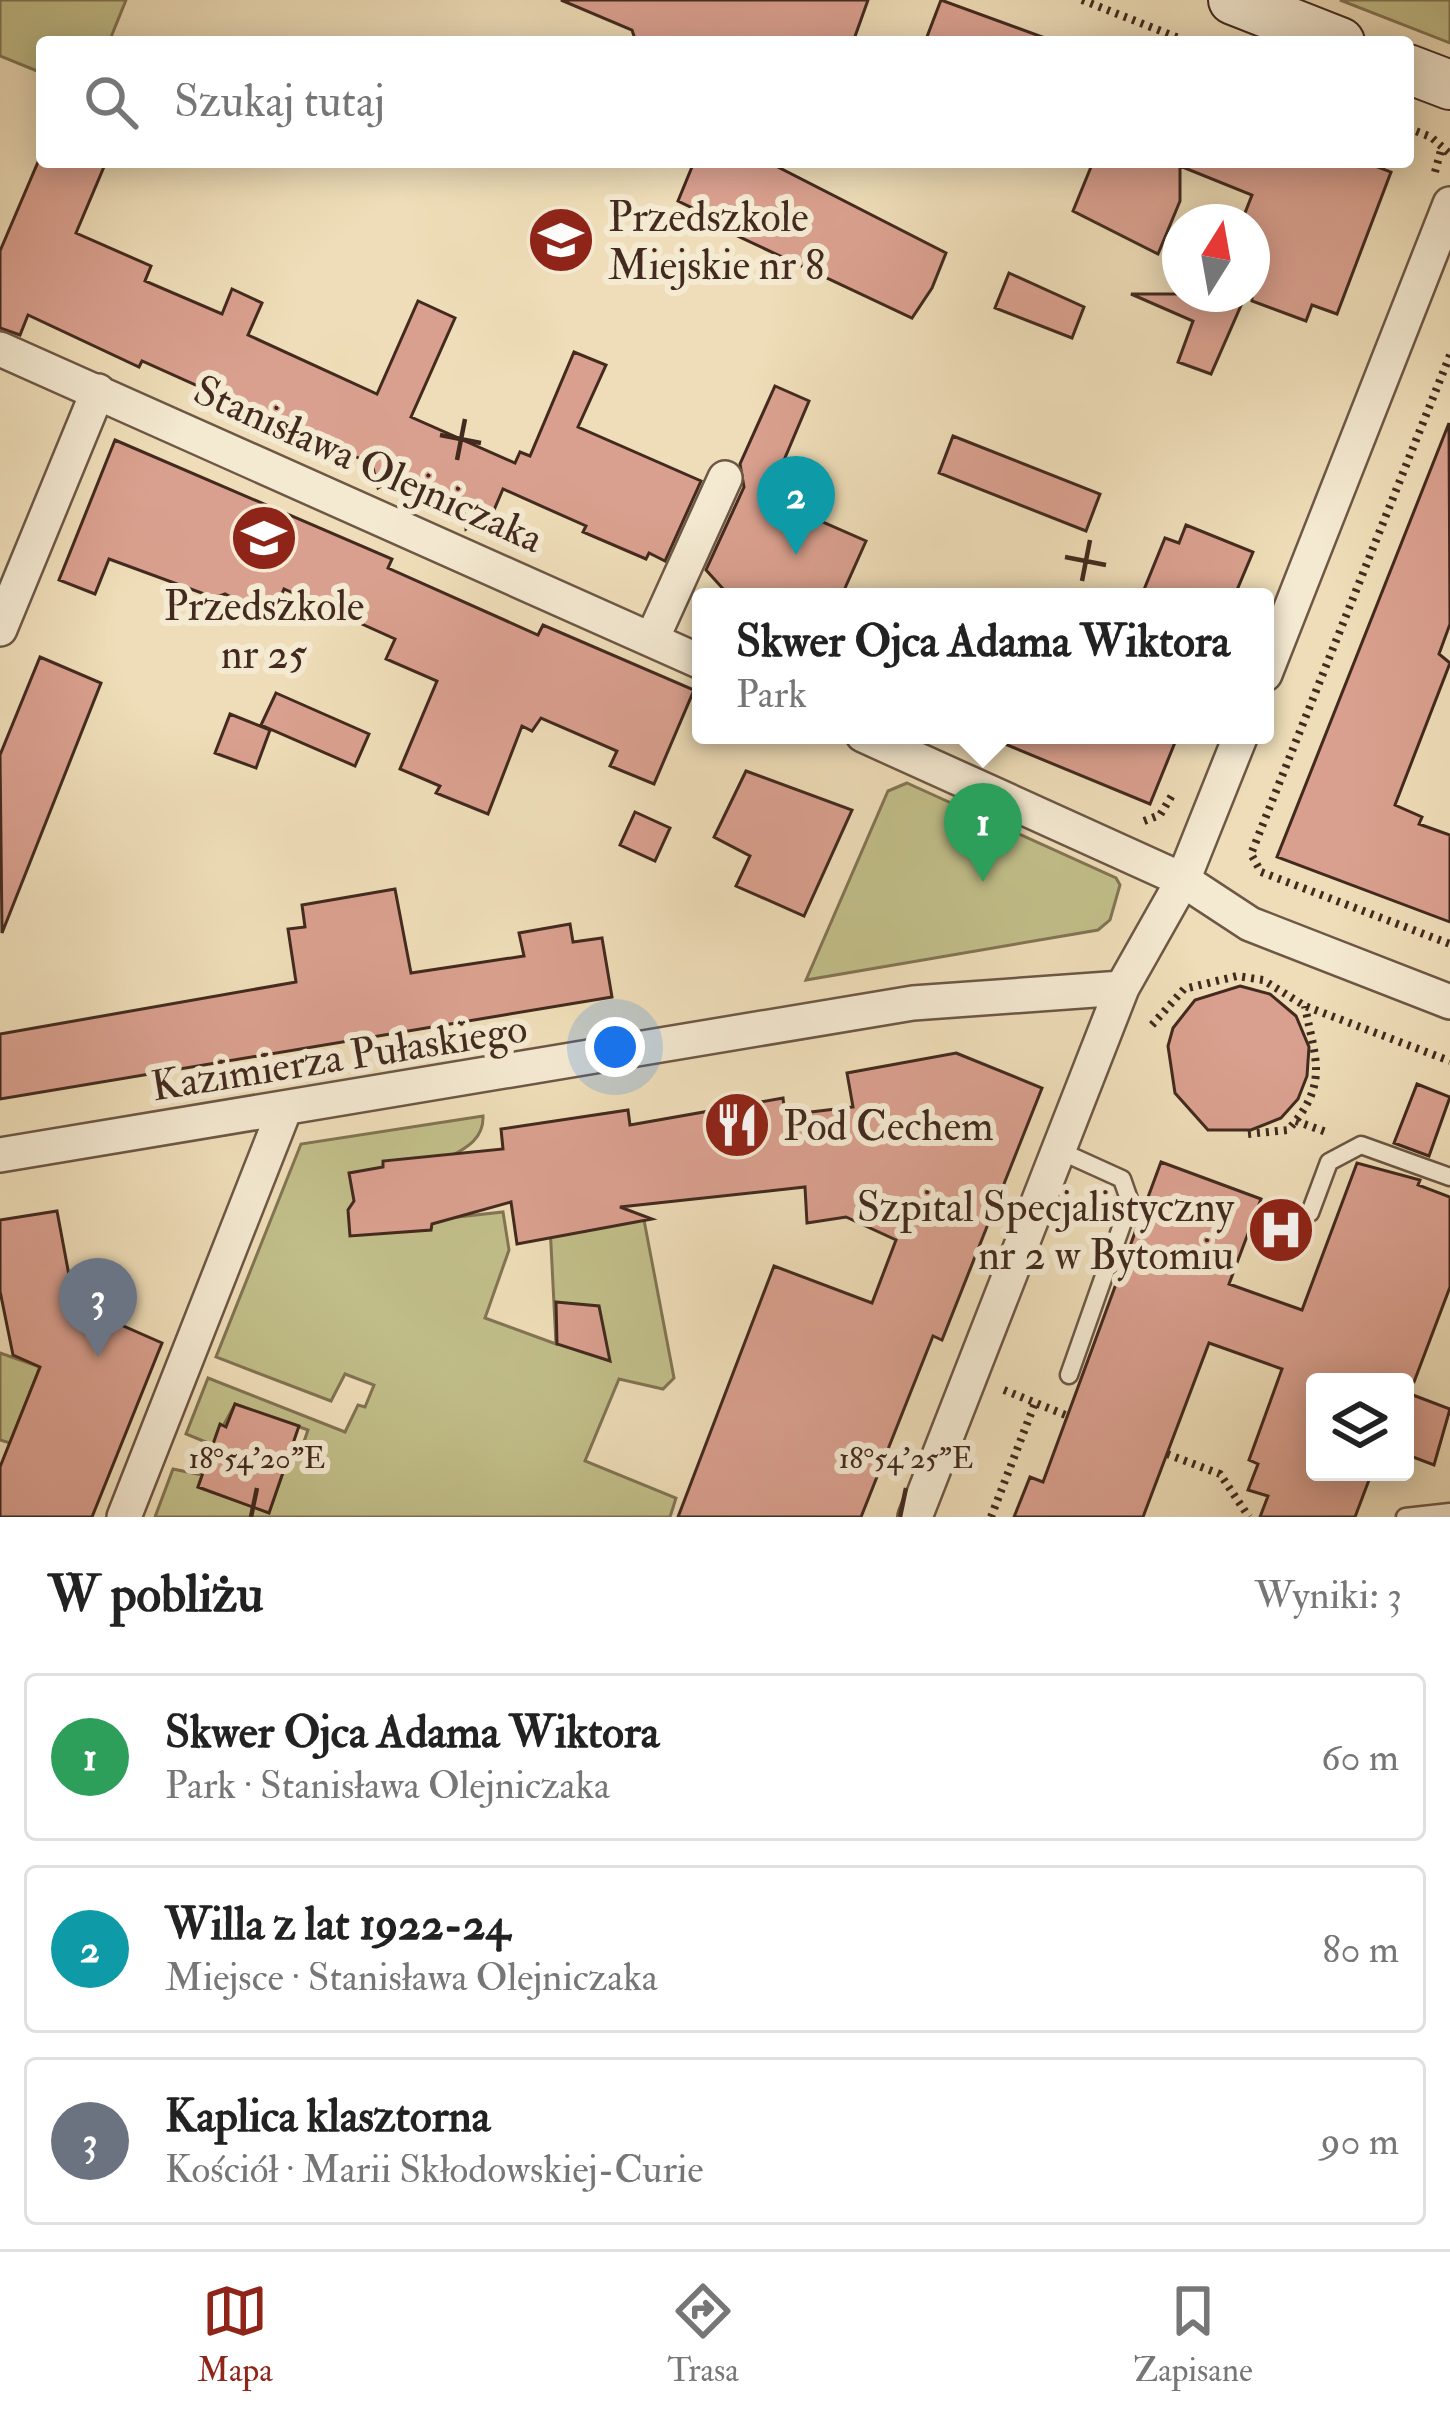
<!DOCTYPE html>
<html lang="pl">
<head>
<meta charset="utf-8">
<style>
	body { margin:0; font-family:"IM FELL Double Pica",serif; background:#f2f2f2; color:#222 }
	.controls { position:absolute; right:36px; bottom:36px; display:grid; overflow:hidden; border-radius:12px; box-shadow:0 6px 30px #0003 }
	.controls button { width:108px; height:108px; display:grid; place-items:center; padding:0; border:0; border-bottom:3px solid #e0e0e0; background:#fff; color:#222; font:60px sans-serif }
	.compass { position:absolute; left:1162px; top:204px; width:108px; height:108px; border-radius:50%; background:#fff; box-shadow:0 6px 30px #0003; rotate:11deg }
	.you { position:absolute; left:615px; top:1047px; width:42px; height:42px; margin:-30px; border:9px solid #fff; border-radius:50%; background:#1a73e8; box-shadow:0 0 0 18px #1a73e833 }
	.badge { display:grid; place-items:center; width:78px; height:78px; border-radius:50%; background:#8f2418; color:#fff; font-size:39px; font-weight:700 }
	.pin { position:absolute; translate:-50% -99px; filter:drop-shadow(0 3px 6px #0008) }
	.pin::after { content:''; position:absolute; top:63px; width:42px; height:36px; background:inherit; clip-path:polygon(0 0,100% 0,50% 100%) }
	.popup { position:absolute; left:692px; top:588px; width:582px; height:156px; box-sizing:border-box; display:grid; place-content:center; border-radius:12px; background:#fff; filter:drop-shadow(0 3px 9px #0005); font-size:39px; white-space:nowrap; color:#767676 }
	.popup b { font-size:45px; color:#222 }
	.popup::after { content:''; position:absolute; left:50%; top:100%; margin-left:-24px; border:24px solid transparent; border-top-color:#fff }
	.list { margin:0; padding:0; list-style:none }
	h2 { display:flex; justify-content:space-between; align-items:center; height:156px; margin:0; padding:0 48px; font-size:51px }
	h2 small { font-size:39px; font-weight:400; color:#767676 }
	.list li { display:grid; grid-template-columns:78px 1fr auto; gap:36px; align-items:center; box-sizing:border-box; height:168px; margin:0 24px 24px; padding:0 24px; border:3px solid #e0e0e0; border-radius:12px }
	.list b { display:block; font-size:45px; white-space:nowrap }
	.list p { margin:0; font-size:39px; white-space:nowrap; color:#767676 }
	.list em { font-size:39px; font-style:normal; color:#767676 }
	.icon { flex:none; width:66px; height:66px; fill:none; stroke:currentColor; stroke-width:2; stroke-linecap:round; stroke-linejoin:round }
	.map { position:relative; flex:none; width:1450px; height:1517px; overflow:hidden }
	.search { position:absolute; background:#fff; box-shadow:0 6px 30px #0003; left:36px; right:36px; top:36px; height:132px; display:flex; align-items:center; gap:30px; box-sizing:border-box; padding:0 42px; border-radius:12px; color:#767676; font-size:45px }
	.sheet { height:732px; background:#fff }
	nav { display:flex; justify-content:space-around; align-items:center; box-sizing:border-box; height:168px; border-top:3px solid #e0e0e0; background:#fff; font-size:33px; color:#767676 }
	nav a { display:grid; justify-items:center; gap:6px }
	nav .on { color:#8f2418 }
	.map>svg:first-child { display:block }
</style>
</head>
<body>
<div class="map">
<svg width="1450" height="1517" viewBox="0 0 1450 1517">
	<rect width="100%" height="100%" fill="#eeddb8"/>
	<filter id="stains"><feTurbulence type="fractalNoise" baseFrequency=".00167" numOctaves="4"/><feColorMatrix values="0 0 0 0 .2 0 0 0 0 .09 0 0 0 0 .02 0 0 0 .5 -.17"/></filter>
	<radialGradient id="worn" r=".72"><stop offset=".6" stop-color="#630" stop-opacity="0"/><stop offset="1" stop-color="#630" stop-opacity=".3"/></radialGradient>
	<path fill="#c1be89" stroke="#827454" stroke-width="3" d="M0,0H126L109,42H42V73L0,56Z
		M1340,0H1450V43Z
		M907,783L1116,878L1120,885L1110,920L1098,930L806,980L888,791Z
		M483,1116C484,1138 467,1148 449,1157L457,1217L503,1212L509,1250L485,1318L556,1344L550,1225L644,1220L674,1378L663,1389L619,1379L585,1461L676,1498L670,1517H155L173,1469L202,1475L198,1487L269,1512L290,1453L299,1456L308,1430L235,1404L213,1445L186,1434L208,1378L345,1432L358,1405L365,1407L374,1385L345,1374L331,1401L216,1357L301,1144Z
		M0,1353L40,1367L10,1443L0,1440Z"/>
	<path fill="#daa08f" stroke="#422a1f" stroke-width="3" d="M561,0H868L853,42H636L632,30Z
		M941,0L1048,39V42H925Z
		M38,162H106L76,233L151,266L145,281L222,314L232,289L262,303L248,335L377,394L418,301L455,318L411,417L515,463L520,452L530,456L574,352L606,365L578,427L701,481L665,561L649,553L646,559L583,532L586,526L503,489L494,510L466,529L464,508L395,478L378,488L372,464L142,361L139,367L28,315L20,335L0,328V251Z
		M694,162H768L946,253L932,288L912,318L712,224L715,219L678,201Z
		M1093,162H1365L1391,172L1337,314L1312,305L1306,321L1252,301V222L1243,218L1252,195L1180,166V201L1158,254L1073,211Z
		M1009,273L1084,307L1072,338L995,308Z
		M1131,294H1246L1211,374L1178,362L1193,321Z
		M775,386L809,401L768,498L866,541L841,597H747L725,591L706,570L744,487L740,464Z
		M1449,423L1450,624L1439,654L1450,663L1395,805L1422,817L1419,824L1450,835V922L1277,857Z
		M953,436L1100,494L1086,531L939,473Z
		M115,440L392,559L388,568L538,635L543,625L694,690L654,784L610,766L617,751L541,718L532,731L522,726L488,814L436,793L440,786L400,769L437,681L386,659L395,639L284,589L272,618L225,594L215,598L109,559L95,594L59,580Z
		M1186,525L1253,552L1234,597H1141L1165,538L1179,543Z
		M40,657L101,683L2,933L0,755Z
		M276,693L369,734L355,766L261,725Z
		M230,714L270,730L256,768L215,753Z
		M983,735H1178L1150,804Z
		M746,771L852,810L804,916L736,886L750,856L714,837Z
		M635,812L670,828L655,861L620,845Z
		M395,889L411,973L524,956L519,933L570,924L573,942L602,938L612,997L0,1099V1034L296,982L288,929L305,927L302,905Z
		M1240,986L1270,994L1296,1016L1309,1047L1307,1076L1298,1099L1281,1118L1251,1130H1208L1175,1093L1168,1046L1173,1028L1195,1000Z
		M956,1053L1042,1088L942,1340L933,1336L861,1517H678L774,1266L872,1303L896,1240L846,1217L807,1223L805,1187L620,1207L652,1219L517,1244L511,1202L432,1224L431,1230L350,1236L348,1210L354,1201L349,1173L383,1167V1161L503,1149L501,1129L628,1110L630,1125L783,1098L785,1115L853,1107L847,1073Z
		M1417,1084L1450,1097L1429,1156L1394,1143Z
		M1161,1162L1261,1199L1229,1284L1302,1310L1357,1163L1420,1180L1418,1185L1450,1197V1287L1414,1382H1315V1472H1372L1355,1517H1260L1268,1496L1248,1490L1258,1464L1249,1460L1282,1369L1209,1343L1143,1517H1014L1030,1477L1043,1482Z
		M57,1211L71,1286L94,1313L162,1343L92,1517H0V1467L40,1367L13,1355L0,1291V1220Z
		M556,1302L599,1306L610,1361L557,1344Z
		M1405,1392L1450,1409L1434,1465L1405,1454Z
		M235,1404L299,1426L269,1513L198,1487L220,1424L226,1427Z"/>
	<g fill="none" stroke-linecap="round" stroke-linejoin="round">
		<g stroke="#6d5745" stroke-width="21">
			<path id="service" d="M1058,1150L1122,1179L1130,1202L1069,1375
				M1310,1213L1329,1162L1361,1145L1450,1177
				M1405,1517L1450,1512"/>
		</g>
		<g stroke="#6d5745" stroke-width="38">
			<path id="minor" d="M0,349L701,662
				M0,629L98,391
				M652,639L725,478
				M1265,674L1450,204
				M863,735L1183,880L1250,924L1450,1002
				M0,1155L913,1003L1122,988
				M124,1517L284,1111
				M915,1517L1122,988L1183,880L1241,735"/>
		</g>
		<g stroke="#422a1f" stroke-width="52">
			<path id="secondary" d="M1233,0L1340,42
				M1408,69L1450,85"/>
		</g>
		<path stroke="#422a1f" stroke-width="8" stroke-dasharray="3 6" stroke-linecap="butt" d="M1082,0L1189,42
			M1408,128L1431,137L1450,154
			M1435,172L1441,150
			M1450,355L1251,854L1261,872L1450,944
			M1144,821L1160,815L1174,792
			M1152,1025L1184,989L1237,976L1263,980L1305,1006L1450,1061
			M1296,1121L1326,1132
			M1248,1134L1288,1130C1330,1083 1315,1060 1305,1006
			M1004,1390L1068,1416
			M1167,1454L1220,1474L1249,1517
			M991,1517L1035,1403"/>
		<use href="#service" stroke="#f4e9d1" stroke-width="16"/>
		<use href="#minor" stroke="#f4e9d1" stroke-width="33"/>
		<use href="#secondary" stroke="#f4e9d1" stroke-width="48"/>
	</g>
	<path fill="none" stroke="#422a1f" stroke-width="4.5" d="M440,435L481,443M457,460L465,419M1065,557L1106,565M1082,581L1090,540M251,1517L257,1488M900,1517L906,1488"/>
	<defs>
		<g id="school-disc" transform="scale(3.45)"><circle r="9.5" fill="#8f2418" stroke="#f4e9d1"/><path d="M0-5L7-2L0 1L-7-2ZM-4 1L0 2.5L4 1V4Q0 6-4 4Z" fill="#fff"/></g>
		<g id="restaurant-disc" transform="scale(3.45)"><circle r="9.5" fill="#8f2418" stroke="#f4e9d1"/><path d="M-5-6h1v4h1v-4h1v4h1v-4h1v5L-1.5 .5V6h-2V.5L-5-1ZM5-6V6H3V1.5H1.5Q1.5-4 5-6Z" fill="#fff"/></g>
		<g id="hospital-disc" transform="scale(3.45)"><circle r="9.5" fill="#8f2418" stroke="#f4e9d1"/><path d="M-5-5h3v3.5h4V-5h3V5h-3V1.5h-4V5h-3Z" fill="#fff"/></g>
	</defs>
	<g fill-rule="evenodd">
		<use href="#school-disc" x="561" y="240"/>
		<use href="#school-disc" x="264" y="538"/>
		<use href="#restaurant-disc" x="737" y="1125"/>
		<use href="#hospital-disc" x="1281" y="1230"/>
	</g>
	<g text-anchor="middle" stroke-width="12" stroke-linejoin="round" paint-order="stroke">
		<g font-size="42" fill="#422a1f" stroke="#f4e9d1" text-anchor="start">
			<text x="608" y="231">Przedszkole<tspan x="608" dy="48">Miejskie nr 8</tspan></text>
			<text x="264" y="620" text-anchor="middle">Przedszkole<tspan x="264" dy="48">nr 25</tspan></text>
			<text x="783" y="1140">Pod Cechem</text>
			<text x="1234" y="1221" text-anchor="end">Szpital Specjalistyczny<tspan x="1234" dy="48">nr 2 w Bytomiu</tspan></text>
		</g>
		<g font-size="42" fill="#422a1f" stroke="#f4e9d1">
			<text transform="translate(369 463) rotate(24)" y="15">Stanisława Olejniczaka</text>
			<text transform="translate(339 1056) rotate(-9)" y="15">Kazimierza Pułaskiego</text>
		</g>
	</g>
	<g font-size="30" text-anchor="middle" fill="#422a1f" stroke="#f4e9d1" stroke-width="12" stroke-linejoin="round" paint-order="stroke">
		<text x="257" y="1468">18°54'20"E</text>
		<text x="906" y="1468">18°54'25"E</text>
	</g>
	<rect width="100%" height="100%" filter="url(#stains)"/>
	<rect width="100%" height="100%" fill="url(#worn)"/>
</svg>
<div class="controls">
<button><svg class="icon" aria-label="layers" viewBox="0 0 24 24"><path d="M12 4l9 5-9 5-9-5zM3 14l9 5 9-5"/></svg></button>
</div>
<svg class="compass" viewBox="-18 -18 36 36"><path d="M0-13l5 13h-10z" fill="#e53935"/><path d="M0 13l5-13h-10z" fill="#767676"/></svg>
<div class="you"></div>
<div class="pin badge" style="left:983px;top:882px;background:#2e9e5b">1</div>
<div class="popup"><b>Skwer Ojca Adama Wiktora</b>Park</div>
<div class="pin badge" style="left:796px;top:555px;background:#0f9aa8">2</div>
<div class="pin badge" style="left:98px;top:1357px;background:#6b7280">3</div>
<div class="search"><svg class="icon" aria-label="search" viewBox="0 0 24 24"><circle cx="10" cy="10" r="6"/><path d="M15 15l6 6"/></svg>Szukaj tutaj</div>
</div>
<section class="sheet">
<h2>W pobliżu<small>Wyniki: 3</small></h2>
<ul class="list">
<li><span class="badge" style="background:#2e9e5b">1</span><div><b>Skwer Ojca Adama Wiktora</b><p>Park · Stanisława Olejniczaka</p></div><em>60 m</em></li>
<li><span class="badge" style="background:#0f9aa8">2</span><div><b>Willa z lat 1922-24</b><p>Miejsce · Stanisława Olejniczaka</p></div><em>80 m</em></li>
<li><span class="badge" style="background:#6b7280">3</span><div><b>Kaplica klasztorna</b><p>Kościół · Marii Skłodowskiej-Curie</p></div><em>90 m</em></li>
</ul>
</section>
<nav>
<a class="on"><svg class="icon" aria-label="map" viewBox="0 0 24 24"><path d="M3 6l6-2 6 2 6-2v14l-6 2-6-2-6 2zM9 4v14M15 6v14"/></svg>Mapa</a>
<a><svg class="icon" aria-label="directions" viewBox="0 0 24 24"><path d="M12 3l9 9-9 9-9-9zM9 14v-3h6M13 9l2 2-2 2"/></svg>Trasa</a>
<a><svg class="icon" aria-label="saved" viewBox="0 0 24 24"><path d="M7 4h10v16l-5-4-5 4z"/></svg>Zapisane</a>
</nav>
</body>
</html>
